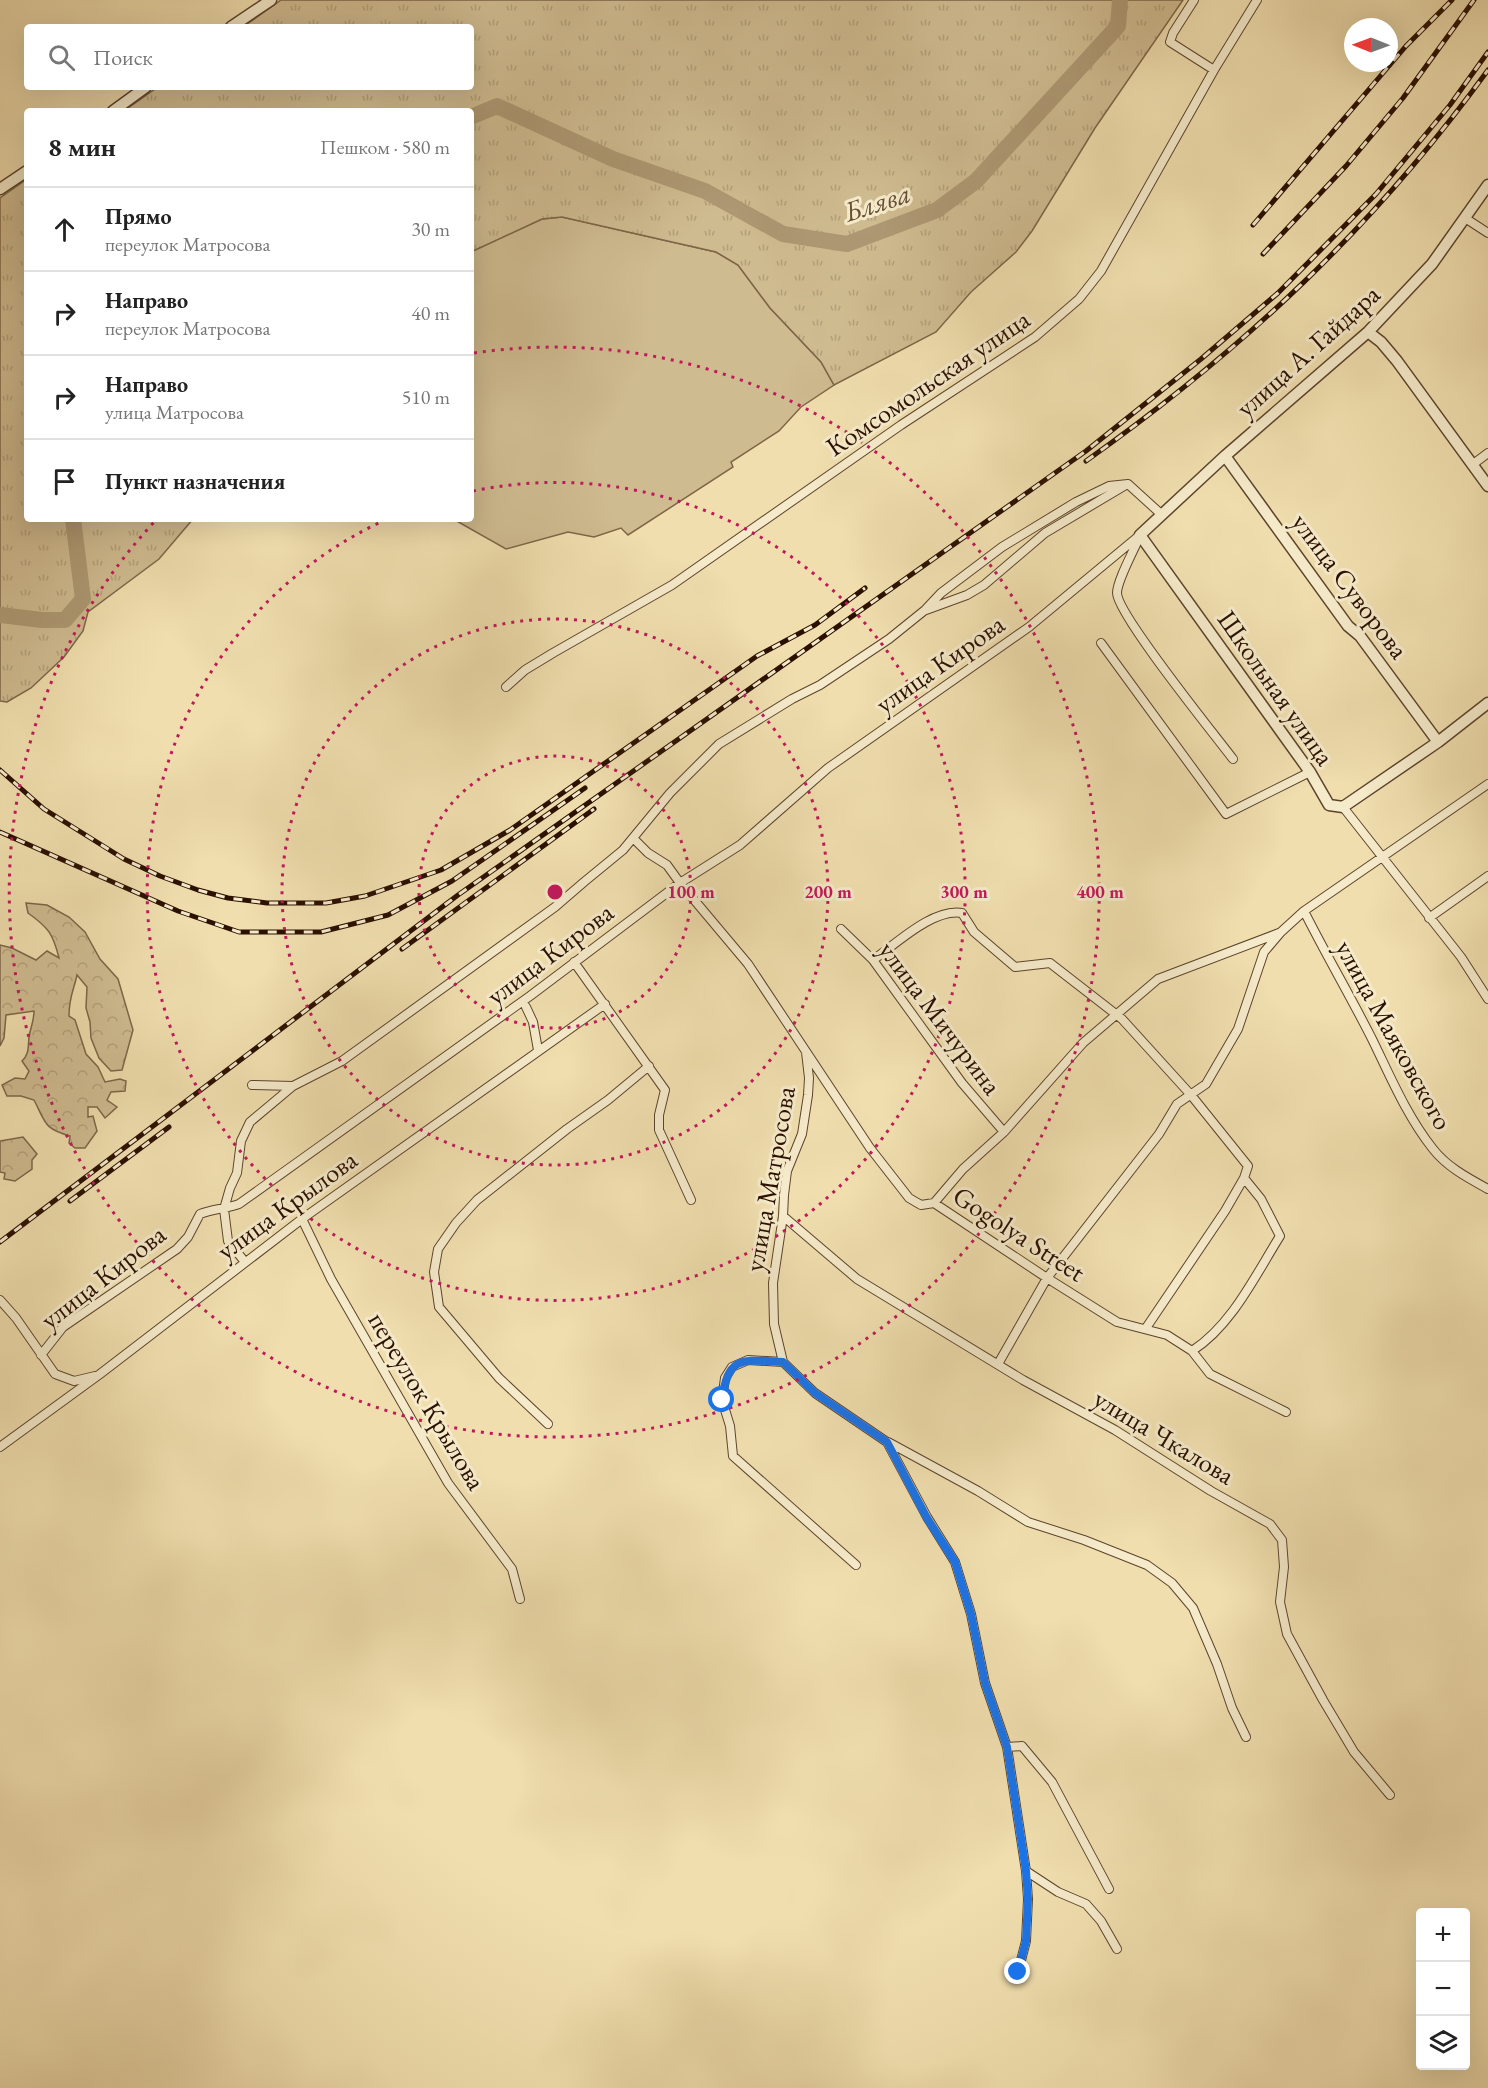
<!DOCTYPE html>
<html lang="ru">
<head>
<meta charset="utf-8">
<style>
	body { margin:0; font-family:"EB Garamond",serif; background:#f2f2f2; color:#222 }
	.controls { position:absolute; right:18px; bottom:18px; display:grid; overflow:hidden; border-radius:6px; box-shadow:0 6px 24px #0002 }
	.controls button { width:54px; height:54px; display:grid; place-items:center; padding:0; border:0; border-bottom:2px solid #e0e0e0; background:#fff; color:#222; font:30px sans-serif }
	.compass { position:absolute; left:1344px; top:18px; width:54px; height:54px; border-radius:50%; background:#fff; box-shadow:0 6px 24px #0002; rotate:271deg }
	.stop { position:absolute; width:18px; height:18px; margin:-14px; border:4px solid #1a73e8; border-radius:50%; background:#fff }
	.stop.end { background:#1a73e8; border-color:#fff; box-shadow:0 2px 6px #0008 }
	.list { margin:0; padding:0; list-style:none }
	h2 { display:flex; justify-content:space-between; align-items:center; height:78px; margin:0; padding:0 24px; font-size:26px }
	h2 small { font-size:20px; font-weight:400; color:#767676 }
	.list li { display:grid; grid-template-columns:39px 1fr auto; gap:18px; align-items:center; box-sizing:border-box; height:84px; padding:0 24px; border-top:2px solid #e0e0e0 }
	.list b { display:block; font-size:22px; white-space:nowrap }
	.list p { margin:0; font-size:20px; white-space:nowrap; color:#767676 }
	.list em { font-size:20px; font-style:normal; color:#767676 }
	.icon { flex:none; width:33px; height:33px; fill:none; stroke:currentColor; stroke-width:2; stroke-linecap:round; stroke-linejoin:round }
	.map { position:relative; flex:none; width:1488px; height:2088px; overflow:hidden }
	.search { position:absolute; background:#fff; box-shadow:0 6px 24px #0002; left:24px; top:24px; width:450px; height:66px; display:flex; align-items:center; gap:15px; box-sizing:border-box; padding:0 21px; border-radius:6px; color:#767676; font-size:22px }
	.panel { position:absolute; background:#fff; box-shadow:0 6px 24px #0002; left:24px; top:108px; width:450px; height:414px; border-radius:6px }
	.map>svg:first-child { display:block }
</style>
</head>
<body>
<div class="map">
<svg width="1488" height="2088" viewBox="0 0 1488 2088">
	<defs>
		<pattern id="forest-crowns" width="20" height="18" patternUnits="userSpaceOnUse" patternTransform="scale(1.5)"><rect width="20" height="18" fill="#cfbb90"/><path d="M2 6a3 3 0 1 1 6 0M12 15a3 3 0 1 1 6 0" fill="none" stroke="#b2a07a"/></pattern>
		<pattern id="park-tufts" width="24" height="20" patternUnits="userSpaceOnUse" patternTransform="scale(1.5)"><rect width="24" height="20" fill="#cfbb90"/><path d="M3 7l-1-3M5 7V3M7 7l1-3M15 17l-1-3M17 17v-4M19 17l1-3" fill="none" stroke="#b2a07a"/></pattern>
	</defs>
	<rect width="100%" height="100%" fill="#f0deae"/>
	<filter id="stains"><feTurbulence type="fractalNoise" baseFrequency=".00333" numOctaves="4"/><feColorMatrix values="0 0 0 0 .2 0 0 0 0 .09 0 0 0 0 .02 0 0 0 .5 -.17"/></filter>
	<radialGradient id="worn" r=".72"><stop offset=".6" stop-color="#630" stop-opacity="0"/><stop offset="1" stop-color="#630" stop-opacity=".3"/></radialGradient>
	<path fill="#cfbb90" stroke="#7d6648" stroke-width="1.5" d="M562,217L716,252L738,265L770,308L821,362L834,385L801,407L779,431L731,462L733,467L628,535L621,528L594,537L568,532L506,549L453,519H471V251L542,219Z"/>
	<path fill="url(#forest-crowns)" stroke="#7d6648" stroke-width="1.5" d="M26,903L47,905L69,917L85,932L100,959L118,979L133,1030L122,1070L111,1071L99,1058L91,1038L90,1022L86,1008L87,987L77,975C73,993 69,997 69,1016L75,1020L86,1054L98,1067L105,1082L120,1079L126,1081L125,1091L111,1092L107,1100L117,1107L105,1118L97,1107H88V1117L93,1116L97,1131L85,1148H75L69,1143L70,1136C43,1128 46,1123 34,1100L21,1096H7L2,1085L15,1078L25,1079L29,1071L22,1061C31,1053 27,1043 30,1032C32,1024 34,1019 34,1011L6,1015L4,1038L0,1046V945L12,948L36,960L47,951L59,958C53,934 49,928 28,913Z
		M23,1137L37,1154L32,1160V1169L15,1181L4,1179L5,1173L0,1172V1141Z"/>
	<path fill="url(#park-tufts)" stroke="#7d6648" stroke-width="1.5" d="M281,0H1183L1095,128L1032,231L1016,252L971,292L936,332L834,385L821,362L770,308L738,265L716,252L562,217L542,219L471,252V111H124L158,87H471V27H243Z
		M27,179V519H193L159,559L88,612L83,631L64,657L31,688L7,702L0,701V198Z"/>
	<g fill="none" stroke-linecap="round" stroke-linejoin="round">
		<path stroke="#ad9873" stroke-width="16" d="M471,117L497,106L613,159L705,191L783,234L847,244L937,210L976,181L1118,26L1120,0
			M0,615L42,620H65L83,599L73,519"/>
		<g stroke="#5c442c" stroke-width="10">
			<path id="minor" d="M1194,0L1173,33L1170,42L1214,70
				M1465,218L1488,233
				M1472,465L1488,453
				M1139,538C1133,552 1117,581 1117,593C1117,614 1214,734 1233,759
				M926,610L967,595L984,585L1045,533L1124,486
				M1101,643L1226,814L1310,772
				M506,687L525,670L553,653L672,585L901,425L1035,337L1079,299L1101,271L1214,70L1257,0
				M1343,807L1461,957L1488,999
				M633,838L648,853L667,865L680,883L748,964L870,1148L909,1198L921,1205L934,1203L1047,1278L1117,1322L1167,1335L1192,1351L1210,1374L1286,1412
				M1304,911C1326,955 1351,997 1373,1041C1391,1078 1407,1116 1433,1149C1447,1167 1468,1178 1488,1189
				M1429,918L1488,876
				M841,929L873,960L962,1083L1004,1132
				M873,960C896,944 933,908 962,913L974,932L1015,967L1050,963L1122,1019L1191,1095L1248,1166L1244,1178L1225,1211L1146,1328
				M574,962L665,1090L659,1115V1130L691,1200
				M526,1007L533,1022L538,1050
				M806,1052L809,1078L808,1095L802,1134L787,1171L784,1195L783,1216L773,1283L774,1324L783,1362L815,1393L887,1442L927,1517L955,1562L971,1614L985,1683L1007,1747L1026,1871L1028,1899L1026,1941L1018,1972
				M252,1085L293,1086L342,1061L555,907L584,882L623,850L670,793L719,744L792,699L820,685L889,639L925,610L941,593L1002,547L1076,502L1109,486L1128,484L1161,514
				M934,1203L963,1169L1004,1132L1083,1043L1158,979L1279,933
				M783,1216L857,1279L1023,1380L1115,1430L1211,1491L1270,1524L1282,1540L1284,1567L1280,1602L1287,1634L1323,1700L1354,1752L1390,1795
				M302,1219L331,1279L448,1483L512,1569L520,1599
				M245,1262L228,1241L224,1209L230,1188L237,1173L241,1141L250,1122L293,1086
				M0,1300L16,1318L55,1374L74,1381L95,1376
				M1192,1351C1232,1325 1255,1276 1280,1236L1261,1199L1244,1178
				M41,1355L63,1327L177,1249L188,1237L200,1214C212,1209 225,1209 239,1204L530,996L680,883L740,845L828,768L1029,627L1140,535
				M783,1362L748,1360L732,1367L725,1378L722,1400L730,1426L733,1456L856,1565
				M998,1364L1047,1278L1159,1134L1177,1104L1206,1084L1238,1029L1264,952L1281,932L1304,911L1488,784
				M548,1424L499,1378L439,1307L434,1272L438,1249L456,1223L477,1200L567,1129L608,1100L649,1066
				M888,1442L978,1491L1028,1522L1084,1540L1147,1565L1172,1583L1193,1608L1217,1664L1232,1708L1246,1737
				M0,1447L100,1374L302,1219L605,1004
				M1007,1747L1022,1746L1052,1782L1109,1889
				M1026,1871L1058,1892L1086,1904L1101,1921L1117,1949"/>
		</g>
		<g stroke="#5c442c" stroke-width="13">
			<path id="tertiary" d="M231,27L271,0
				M113,111L146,87
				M1488,185L1432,264L1368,332L1225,456L1140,535L1310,772L1329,805L1343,807L1438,742L1488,703
				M0,189L27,171
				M1368,332L1381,342L1397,361L1488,486
				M1225,456L1348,626L1360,636L1438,742"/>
		</g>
		<use href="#minor" stroke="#f5eaca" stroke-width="8"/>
		<use href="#tertiary" stroke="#f5eaca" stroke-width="10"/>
		<g stroke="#2b1000" stroke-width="5">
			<path id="rail" d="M1253,225L1406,46L1452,0
				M1263,254L1346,166L1403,98L1474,0
				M1086,461C1244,349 1374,227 1488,70
				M0,770L44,809L124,859L160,876L198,890L228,898L267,903H326L365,896L441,870L510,830L757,656L815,625L865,588
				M0,832L178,911L239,932H321L388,915L452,881L585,788
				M402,949L594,809
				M70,1201L169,1127
				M0,1242L458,895L1086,451L1201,359L1278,293L1376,194L1450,105L1488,52"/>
		</g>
		<use href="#rail" stroke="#f5eaca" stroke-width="3" stroke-dasharray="9" stroke-linecap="butt"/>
	</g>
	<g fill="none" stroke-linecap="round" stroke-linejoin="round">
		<path stroke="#1a73e8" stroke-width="8" d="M722,1400C728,1354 743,1360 783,1362L815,1393L887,1442L927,1518L955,1562L971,1614L985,1683L1007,1747L1026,1871L1028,1899L1026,1941L1018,1972"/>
	</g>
	<g fill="none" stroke="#c2185b" stroke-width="3" stroke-dasharray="3 6">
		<circle cx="555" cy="892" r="136"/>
		<circle cx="555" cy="892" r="273"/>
		<path d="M473 491A409 409 0 1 1 385 520"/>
		<path d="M474 353A545 545 0 1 1 156 520"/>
	</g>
	<g text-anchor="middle" stroke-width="6" stroke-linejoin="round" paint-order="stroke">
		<g font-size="27" fill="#2b1000" stroke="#f5eaca">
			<text transform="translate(1308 351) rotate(-42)" y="9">улица А. Гайдара</text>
			<text transform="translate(928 383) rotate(-34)" y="9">Комсомольская улица</text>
			<text transform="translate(1350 586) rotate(53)" y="9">улица Суворова</text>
			<text transform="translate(940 664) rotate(-35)" y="9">улица Кирова</text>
			<text transform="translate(1276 688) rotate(55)" y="9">Школьная улица</text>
			<text transform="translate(550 954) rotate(-37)" y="9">улица Кирова</text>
			<text transform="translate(940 1018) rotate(53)" y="9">улица Мичурина</text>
			<text transform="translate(1394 1035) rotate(61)" y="9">улица Маяковского</text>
			<text transform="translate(770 1179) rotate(-80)" y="9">улица Матросова</text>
			<text transform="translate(287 1205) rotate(-36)" y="9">улица Крылова</text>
			<text transform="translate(1019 1234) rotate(33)" y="9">Gogolya Street</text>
			<text transform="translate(103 1277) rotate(-38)" y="9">улица Кирова</text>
			<text transform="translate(427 1401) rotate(59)" y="9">переулок Крылова</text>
			<text transform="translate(1164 1437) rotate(31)" y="9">улица Чкалова</text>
		</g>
		<g font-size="28" font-style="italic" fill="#664d34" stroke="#f5eaca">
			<text transform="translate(877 202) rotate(-18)" y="10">Блява</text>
		</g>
	</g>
	<circle cx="555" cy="892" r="9" fill="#c2185b" stroke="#f5eaca" stroke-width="3"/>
	<g font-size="18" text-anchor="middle" font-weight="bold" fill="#c2185b" stroke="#f5eaca" stroke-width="6" stroke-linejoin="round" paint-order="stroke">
		<text x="691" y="898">100 m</text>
		<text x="828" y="898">200 m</text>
		<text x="964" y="898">300 m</text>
		<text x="1100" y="898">400 m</text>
	</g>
	<rect width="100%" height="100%" filter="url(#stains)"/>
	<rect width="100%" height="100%" fill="url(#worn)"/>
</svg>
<div class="controls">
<button>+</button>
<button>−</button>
<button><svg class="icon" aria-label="layers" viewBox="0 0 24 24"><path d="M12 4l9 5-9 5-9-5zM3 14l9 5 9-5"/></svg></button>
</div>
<svg class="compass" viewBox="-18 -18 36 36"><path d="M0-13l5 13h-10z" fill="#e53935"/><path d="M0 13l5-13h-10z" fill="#767676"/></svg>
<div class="stop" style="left:722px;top:1400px"></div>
<div class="stop end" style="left:1018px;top:1972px"></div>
<div class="search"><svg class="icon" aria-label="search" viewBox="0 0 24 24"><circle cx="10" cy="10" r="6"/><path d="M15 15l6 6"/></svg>Поиск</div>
<section class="panel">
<h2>8 мин<small>Пешком · 580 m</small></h2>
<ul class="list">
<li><svg class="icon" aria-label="ahead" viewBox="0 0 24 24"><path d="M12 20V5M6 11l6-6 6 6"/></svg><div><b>Прямо</b><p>переулок Матросова</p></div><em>30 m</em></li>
<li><svg class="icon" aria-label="right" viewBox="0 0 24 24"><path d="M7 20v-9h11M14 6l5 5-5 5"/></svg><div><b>Направо</b><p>переулок Матросова</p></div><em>40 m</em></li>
<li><svg class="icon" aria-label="right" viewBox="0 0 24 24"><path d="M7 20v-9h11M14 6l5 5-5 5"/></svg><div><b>Направо</b><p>улица Матросова</p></div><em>510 m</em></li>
<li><svg class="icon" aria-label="arrive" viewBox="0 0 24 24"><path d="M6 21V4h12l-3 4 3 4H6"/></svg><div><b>Пункт назначения</b></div></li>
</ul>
</section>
</div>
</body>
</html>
